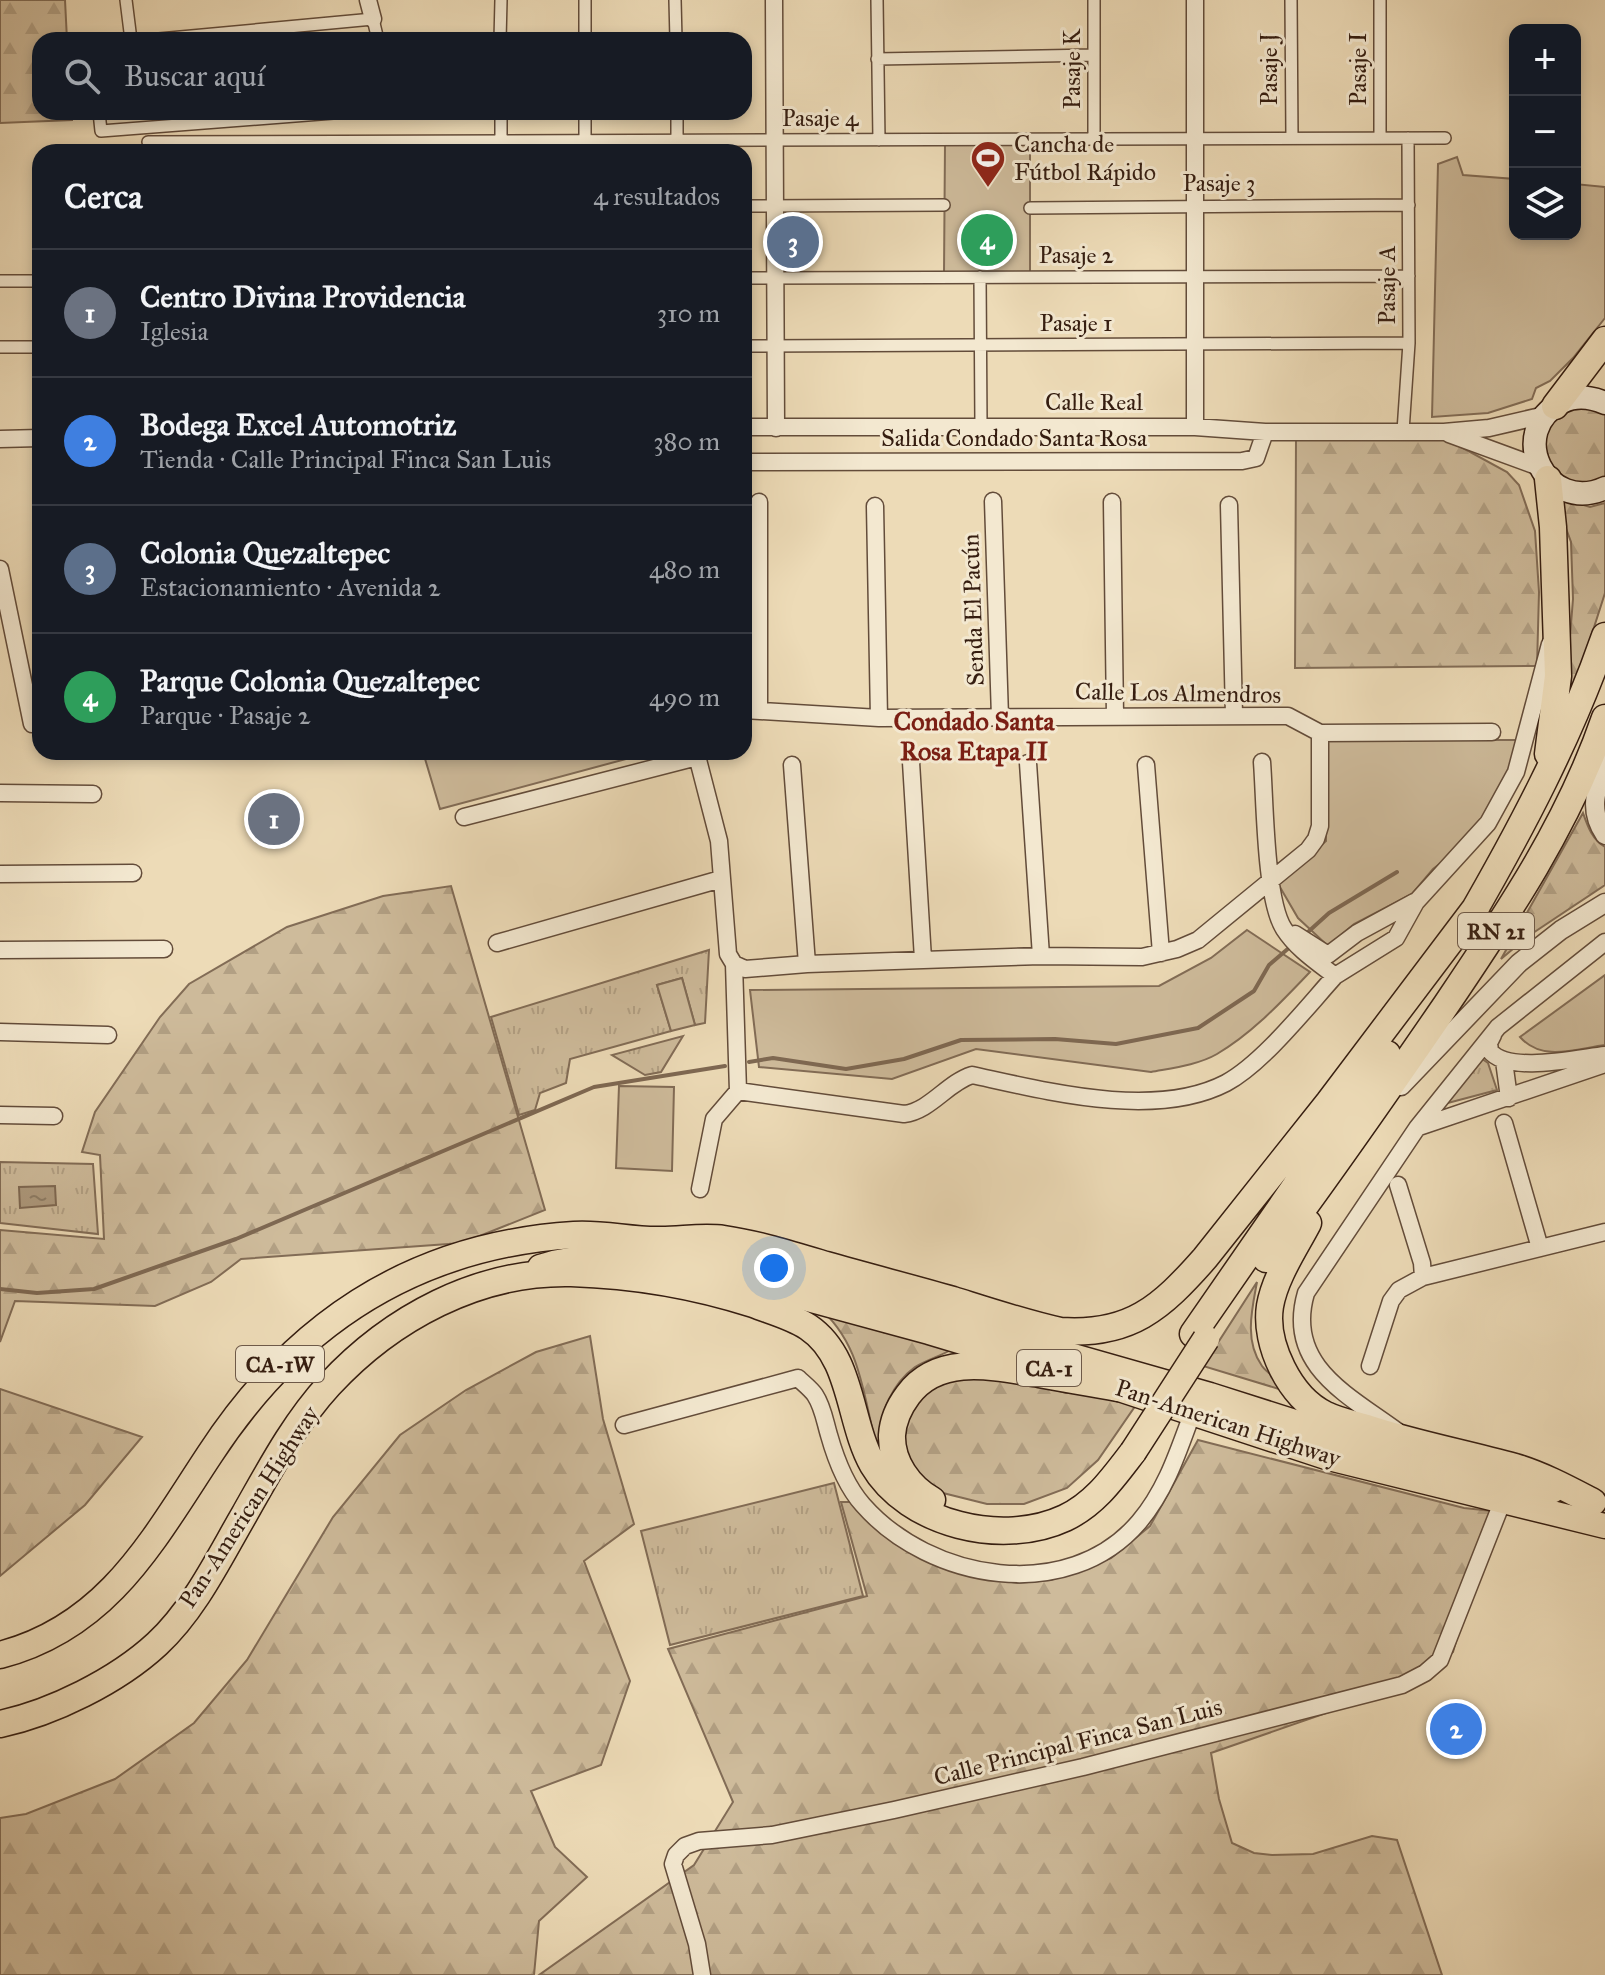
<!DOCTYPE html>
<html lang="es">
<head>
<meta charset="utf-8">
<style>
	body { margin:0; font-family:"IM FELL Great Primer",serif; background:#242831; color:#f1f3f6 }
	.controls { position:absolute; right:24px; top:24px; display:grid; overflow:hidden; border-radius:16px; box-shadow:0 4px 12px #0003 }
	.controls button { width:72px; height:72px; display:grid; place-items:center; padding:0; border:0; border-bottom:2px solid #363941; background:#171b24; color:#f1f3f6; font:40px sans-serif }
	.you { position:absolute; left:774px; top:1268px; width:28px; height:28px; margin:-20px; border:6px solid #fff; border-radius:50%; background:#1a73e8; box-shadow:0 0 0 12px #1a73e833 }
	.badge { display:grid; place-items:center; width:52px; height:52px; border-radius:50%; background:#7c3aed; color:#fff; font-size:26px; font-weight:700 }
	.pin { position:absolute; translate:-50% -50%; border:4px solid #fff; box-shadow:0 2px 8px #0006 }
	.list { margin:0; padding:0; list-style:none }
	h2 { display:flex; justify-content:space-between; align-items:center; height:104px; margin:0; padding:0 32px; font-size:34px }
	h2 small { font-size:26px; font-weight:400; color:#9ea1a6 }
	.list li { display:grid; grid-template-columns:52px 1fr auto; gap:24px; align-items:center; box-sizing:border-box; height:128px; padding:0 32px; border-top:2px solid #363941 }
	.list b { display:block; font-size:30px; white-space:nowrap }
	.list p { margin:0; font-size:26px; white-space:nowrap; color:#9ea1a6 }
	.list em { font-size:26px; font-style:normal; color:#9ea1a6 }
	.icon { flex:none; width:44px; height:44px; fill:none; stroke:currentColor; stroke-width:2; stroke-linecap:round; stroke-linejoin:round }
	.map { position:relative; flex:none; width:1605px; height:1975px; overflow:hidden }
	.search { position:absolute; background:#171b24; box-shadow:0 4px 12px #0003; left:32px; top:32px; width:720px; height:88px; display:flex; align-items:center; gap:20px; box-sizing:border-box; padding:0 28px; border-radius:24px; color:#9ea1a6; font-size:30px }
	.panel { position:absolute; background:#171b24; box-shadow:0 4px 12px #0003; left:32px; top:144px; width:720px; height:616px; border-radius:24px }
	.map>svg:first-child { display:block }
</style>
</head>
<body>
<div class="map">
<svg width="1605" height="1975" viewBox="0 0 1605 1975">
	<defs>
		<pattern id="grass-tufts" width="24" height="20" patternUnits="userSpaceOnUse" patternTransform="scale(2)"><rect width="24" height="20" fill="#cebb9b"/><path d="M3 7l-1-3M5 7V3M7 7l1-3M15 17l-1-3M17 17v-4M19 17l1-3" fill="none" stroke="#b2a084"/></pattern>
		<pattern id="forest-firs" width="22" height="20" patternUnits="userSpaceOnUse" patternTransform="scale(2)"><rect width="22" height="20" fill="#cebb9b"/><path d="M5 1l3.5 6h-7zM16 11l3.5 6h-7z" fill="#b2a084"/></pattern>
		<pattern id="water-ripples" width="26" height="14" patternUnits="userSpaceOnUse" patternTransform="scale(2)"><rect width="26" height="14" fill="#ae9a7e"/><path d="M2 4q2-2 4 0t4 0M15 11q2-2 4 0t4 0" fill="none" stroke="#8e7d66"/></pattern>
	</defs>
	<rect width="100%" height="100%" fill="#eddbb7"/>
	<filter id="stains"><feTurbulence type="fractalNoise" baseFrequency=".0025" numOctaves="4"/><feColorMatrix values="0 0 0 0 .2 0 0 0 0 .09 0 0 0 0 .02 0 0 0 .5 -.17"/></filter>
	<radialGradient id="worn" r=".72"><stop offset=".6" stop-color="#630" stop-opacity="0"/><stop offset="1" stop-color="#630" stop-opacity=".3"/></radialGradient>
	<path fill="url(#grass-tufts)" stroke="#826c56" stroke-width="2" d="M709,950L705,1023L695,1025L682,978L657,985L671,1031L570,1059L566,1083L540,1093L535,1110L519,1115L491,1017Z
		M683,1036L661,1072L645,1075L612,1055Z
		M1481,1058L1488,1063L1497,1090L1444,1104Z
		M0,1162L93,1164L98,1234L0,1223Z
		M834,1483L863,1596L670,1645L641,1531Z"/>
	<path fill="url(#forest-firs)" stroke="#826c56" stroke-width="2" d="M0,0H65L67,40H40V112H72V120L0,123Z
		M1570,405L1605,407V481L1581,488L1553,475L1542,436L1546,427Z
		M1439,435L1507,472L1519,485L1535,531L1539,592L1537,666L1295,668L1296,437Z
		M1554,496L1590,507L1605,503V593L1570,702L1566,686L1573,599L1571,542Z
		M1583,813C1588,827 1592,839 1605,847V885L1527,937L1501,959Z
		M451,886L545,1210L462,1243L241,1259L211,1282L155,1306L15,1301L0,1342V1230L104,1239L100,1155L82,1152L95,1112L160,1017L189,984L287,927L383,896Z
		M1257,1282C1252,1309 1244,1341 1262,1366C1267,1373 1276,1378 1282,1384L1279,1389L1203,1366Z
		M816,1305L956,1347C944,1355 928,1359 915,1367C893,1383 878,1414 881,1440L876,1444C862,1391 861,1342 816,1305Z
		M590,1336L603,1419L634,1524L584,1561L630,1681L601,1765L531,1791L555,1847L587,1877L539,1921L534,1975H0V1818L26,1814L115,1779L194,1723L247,1660L333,1517L400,1435L466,1390L536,1352Z
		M960,1374L1032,1383L1066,1393H1108L1138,1402L1098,1460L1067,1488L1024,1504H987L943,1493L923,1482L905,1452L903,1426L920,1395Z
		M0,1389L142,1437L85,1505L0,1576Z
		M1198,1440L1464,1508L1493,1511L1453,1652L1413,1687L1355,1703L1211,1753L1219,1799L1232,1843L1254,1853L1272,1855L1313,1854L1372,1836L1397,1840L1442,1975H539L694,1865L733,1802L668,1649L867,1596L841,1502H850L886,1533L983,1577L1017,1583L1051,1580L1111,1558L1150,1526Z"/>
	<path fill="#cebb9b" stroke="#826c56" stroke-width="2" d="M945,144H1030V273H944Z
		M1457,157L1463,175L1515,179V234H1575V184L1605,187V318L1573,358L1550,381L1536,388L1532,399L1488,413L1432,417L1438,164Z
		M1326,740H1524L1484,818L1458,850L1433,869L1412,894L1354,924L1328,946L1298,918L1277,882L1326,841Z
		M423,752H652L440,809Z
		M1247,930L1310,972C1282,1001 1253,1033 1217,1054C1198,1065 1172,1068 1151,1072L976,1049L892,1079L759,1067L750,990L1159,986L1211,958Z
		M1605,975V1045C1575,1049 1542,1062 1520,1037Z
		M682,978L695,1025L671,1031L657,985Z
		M619,1086L674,1087L672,1171L616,1168Z"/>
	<path fill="url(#water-ripples)" stroke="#7e6852" stroke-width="2" d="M55,1186L56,1205L20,1208L19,1187Z"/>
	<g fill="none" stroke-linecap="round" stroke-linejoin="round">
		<path stroke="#7e6852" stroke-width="4" d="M1308,932L1329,913L1397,872
			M749,1062L773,1058L846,1069L904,1059L961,1040L1055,1039L1116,1044L1198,1028L1254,991L1269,965L1290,947
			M0,1289L37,1293L94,1289L236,1239L594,1087L725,1066"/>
		<g stroke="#634c3a" stroke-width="14">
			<path id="pedestrian" d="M126,0L131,40
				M675,0L676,40
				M877,0L879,140
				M1094,0V139
				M1291,0L1292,138
				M1380,0V138
				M148,40L373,19L378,40
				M500,40L501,0
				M585,40V0
				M877,59L1094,55
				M99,112L101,131L346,112
				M411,112H412
				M501,112V141
				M677,112V140
				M585,141V112
				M148,142L1445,138
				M744,206L944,205
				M1030,208L1409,205
				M980,277L981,426
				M744,278L1409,276
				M0,281H40
				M744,346L1409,343
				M0,347H40
				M1403,431L1409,343L1408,138"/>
		</g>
		<g stroke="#634c3a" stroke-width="19">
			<path id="minor" d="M368,0L373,19
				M774,0L776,428
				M1195,0V427
				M744,427H1195L1265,432H1444L1489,428L1545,415
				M1449,434L1539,467
				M0,439L40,438
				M744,462L1242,461L1256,458L1265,432
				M993,501L1000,717
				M759,502V711
				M1112,502L1115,715
				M1229,505L1234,715
				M875,506L879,718
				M0,569L32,724
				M744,710L879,718L1288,716L1320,733L1492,732
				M696,752L719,841L728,954L734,964L738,1091L714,1119L700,1189
				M911,762L923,959
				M1262,762C1265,800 1265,900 1284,929C1297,949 1317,962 1335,976L1396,938L1416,902L1488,823L1516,772L1550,644
				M1028,763L1041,956
				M792,765L807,964
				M1146,765L1161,953
				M0,793L93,794
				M464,817L697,757
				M0,874L133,873
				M1295,934L1328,955L1357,933L1414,902
				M497,943L721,879
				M0,950L164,949
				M734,964L745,969L807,964L1041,956L1142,957L1177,949L1198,940L1308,850L1316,839L1320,826V733
				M0,1032L108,1035
				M1493,1035L1489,1043L1490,1051C1508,1074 1578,1058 1605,1055
				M1504,1061L1509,1098
				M738,1091L904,1114C930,1111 947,1083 972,1075C1046,1091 1155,1120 1226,1083C1263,1063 1306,1008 1335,976
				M0,1115L54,1116
				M1504,1123L1540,1248
				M1419,1127L1605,1064
				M1398,1185L1422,1263L1423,1277
				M1370,1366L1391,1301L1399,1290L1423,1277L1605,1232
				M624,1425L798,1378C803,1383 811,1389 815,1395C823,1407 825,1422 829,1435C836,1460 846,1486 863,1505C930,1581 1068,1605 1139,1522C1166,1490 1178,1452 1192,1414
				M1397,1431C1348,1395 1285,1365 1306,1293L1417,1128L1498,1027L1605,942
				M702,1975L697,1944L673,1864L676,1855L685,1846L699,1841L772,1835L894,1810L1083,1767L1402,1685L1425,1673L1440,1660L1503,1500"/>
		</g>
		<g stroke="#634c3a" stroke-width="21">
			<path id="tertiary" d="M1605,763C1596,790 1588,810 1605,835
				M1401,1086L1519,963L1561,930L1605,903"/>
		</g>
		<g stroke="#351d10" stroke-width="25">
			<path id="secondary" d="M1605,403C1591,397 1576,395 1562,402C1505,431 1546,515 1605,488"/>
		</g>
		<g stroke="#351d10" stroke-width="27">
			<path id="primary" d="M680,1244L1210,1395L1348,1439L1552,1491
				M540,1267C586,1252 633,1256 679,1264L929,1332L1036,1364
				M1098,1382L1329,1458L1605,1526"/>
		</g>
		<g stroke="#351d10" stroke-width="29">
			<path id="trunk" d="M1555,406L1605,340
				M1548,479L1553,527L1558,676L1548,754
				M1468,921C1521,829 1570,737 1605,636
				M1308,1223C1295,1248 1275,1277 1270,1306C1264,1344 1290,1398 1326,1415C1338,1421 1353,1424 1367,1428C1415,1444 1465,1453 1515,1467C1542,1475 1568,1489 1593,1502
				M1266,1259C1328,1176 1387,1091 1446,1005C1507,915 1569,823 1605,718
				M1193,1334L1387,1054
				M932,1500C909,1487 891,1462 892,1435C893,1420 899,1407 908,1395C939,1353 995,1367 1039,1374C1066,1379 1092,1383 1118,1388
				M0,1655C108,1627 153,1540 210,1454C296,1322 416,1245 574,1235C604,1233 632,1241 661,1240C682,1240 703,1236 724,1239C758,1244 793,1255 826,1265C868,1277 911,1288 953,1300C988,1311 1024,1323 1060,1331C1130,1336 1161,1308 1205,1258L1329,1102L1477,906
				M0,1724C52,1713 117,1681 157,1644C194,1610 219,1558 244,1515C269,1471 294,1423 329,1385C391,1318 478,1271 571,1273C633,1275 694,1285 753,1304C771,1311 791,1316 808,1327C853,1357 848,1421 873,1465C908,1525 1003,1547 1065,1518C1095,1504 1113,1478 1133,1452"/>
		</g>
		<use href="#pedestrian" stroke="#f3e8d0" stroke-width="11"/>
		<use href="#minor" stroke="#f3e8d0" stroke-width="16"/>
		<use href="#tertiary" stroke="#f3e8d0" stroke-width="18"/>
		<use href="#secondary" stroke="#f3e8d0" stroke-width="22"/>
		<use href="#primary" stroke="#eddbb7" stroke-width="24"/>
		<use href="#trunk" stroke="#eddbb7" stroke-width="26"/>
		<g stroke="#351d10" stroke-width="29" stroke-linecap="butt">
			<path id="trunk-bridge" d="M1133,1452L1206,1339"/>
		</g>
		<use href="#trunk-bridge" stroke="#eddbb7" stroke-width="26"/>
	</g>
	<defs>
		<g id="stadium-pin" transform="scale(1.8)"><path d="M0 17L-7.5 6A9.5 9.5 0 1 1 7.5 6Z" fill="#8f2418" stroke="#f3e8d0"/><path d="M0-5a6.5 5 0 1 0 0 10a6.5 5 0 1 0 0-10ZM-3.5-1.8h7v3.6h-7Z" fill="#fff"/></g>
	</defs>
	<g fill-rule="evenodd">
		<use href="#stadium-pin" x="988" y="158"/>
	</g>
	<g text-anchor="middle" stroke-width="6" stroke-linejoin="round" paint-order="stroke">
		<g fill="#f3e8d0" stroke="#6e5a4a" stroke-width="2">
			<rect x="1458" y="913" width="76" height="36" rx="6"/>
			<rect x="236" y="1346" width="88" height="36" rx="6"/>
			<rect x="1017" y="1350" width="64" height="36" rx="6"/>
		</g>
		<g font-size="22" font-weight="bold" fill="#351d10">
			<text x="1496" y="939">RN 21</text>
			<text x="280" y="1372">CA-1W</text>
			<text x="1049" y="1376">CA-1</text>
		</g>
		<g font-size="24" fill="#351d10" stroke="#f3e8d0">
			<text transform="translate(1072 69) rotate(-90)" y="8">Pasaje K</text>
			<text transform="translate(1269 69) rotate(-90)" y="8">Pasaje J</text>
			<text transform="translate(1358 69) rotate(-90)" y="8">Pasaje I</text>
			<text x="820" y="126">Pasaje 4</text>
			<text x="1219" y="191">Pasaje 3</text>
			<text x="1076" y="263">Pasaje 2</text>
			<text transform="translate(1387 285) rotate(-90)" y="8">Pasaje A</text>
			<text x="1076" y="331">Pasaje 1</text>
			<text x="1094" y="410">Calle Real</text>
			<text x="1014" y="446">Salida Condado Santa Rosa</text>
			<text transform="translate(973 610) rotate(-92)" y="8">Senda El Pacún</text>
			<text transform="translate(1178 693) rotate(1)" y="8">Calle Los Almendros</text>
			<text transform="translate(1228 1423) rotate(18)" y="8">Pan-American Highway</text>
			<text transform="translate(249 1507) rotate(-57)" y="8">Pan-American Highway</text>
			<text transform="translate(1078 1742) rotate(-14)" y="8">Calle Principal Finca San Luis</text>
		</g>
		<g font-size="24" fill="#351d10" stroke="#f3e8d0" text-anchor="start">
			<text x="1014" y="152">Cancha de<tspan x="1014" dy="28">Fútbol Rápido</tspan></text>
		</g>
		<g font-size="26" font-weight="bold" fill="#7a1f14" stroke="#f3e8d0">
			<text x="974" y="730">Condado Santa<tspan x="974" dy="30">Rosa Etapa II</tspan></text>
		</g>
	</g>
	<rect width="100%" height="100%" filter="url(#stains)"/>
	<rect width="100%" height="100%" fill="url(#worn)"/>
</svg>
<div class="controls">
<button>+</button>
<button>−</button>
<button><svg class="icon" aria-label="layers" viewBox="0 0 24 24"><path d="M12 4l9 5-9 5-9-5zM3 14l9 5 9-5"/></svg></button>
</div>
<div class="you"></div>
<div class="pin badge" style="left:274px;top:819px;background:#6b7280">1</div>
<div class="pin badge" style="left:1456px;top:1729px;background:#3f7fe0">2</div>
<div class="pin badge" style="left:793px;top:242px;background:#5c6f8a">3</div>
<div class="pin badge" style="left:987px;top:240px;background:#2e9e5b">4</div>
<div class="search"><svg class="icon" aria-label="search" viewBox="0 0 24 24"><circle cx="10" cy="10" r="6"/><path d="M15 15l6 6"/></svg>Buscar aquí</div>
<section class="panel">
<h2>Cerca<small>4 resultados</small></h2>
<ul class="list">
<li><span class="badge" style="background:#6b7280">1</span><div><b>Centro Divina Providencia</b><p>Iglesia</p></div><em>310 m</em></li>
<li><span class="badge" style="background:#3f7fe0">2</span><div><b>Bodega Excel Automotriz</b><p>Tienda · Calle Principal Finca San Luis</p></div><em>380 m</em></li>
<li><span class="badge" style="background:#5c6f8a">3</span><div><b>Colonia Quezaltepec</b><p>Estacionamiento · Avenida 2</p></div><em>480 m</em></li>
<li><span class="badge" style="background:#2e9e5b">4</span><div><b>Parque Colonia Quezaltepec</b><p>Parque · Pasaje 2</p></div><em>490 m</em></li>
</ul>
</section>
</div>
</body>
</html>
